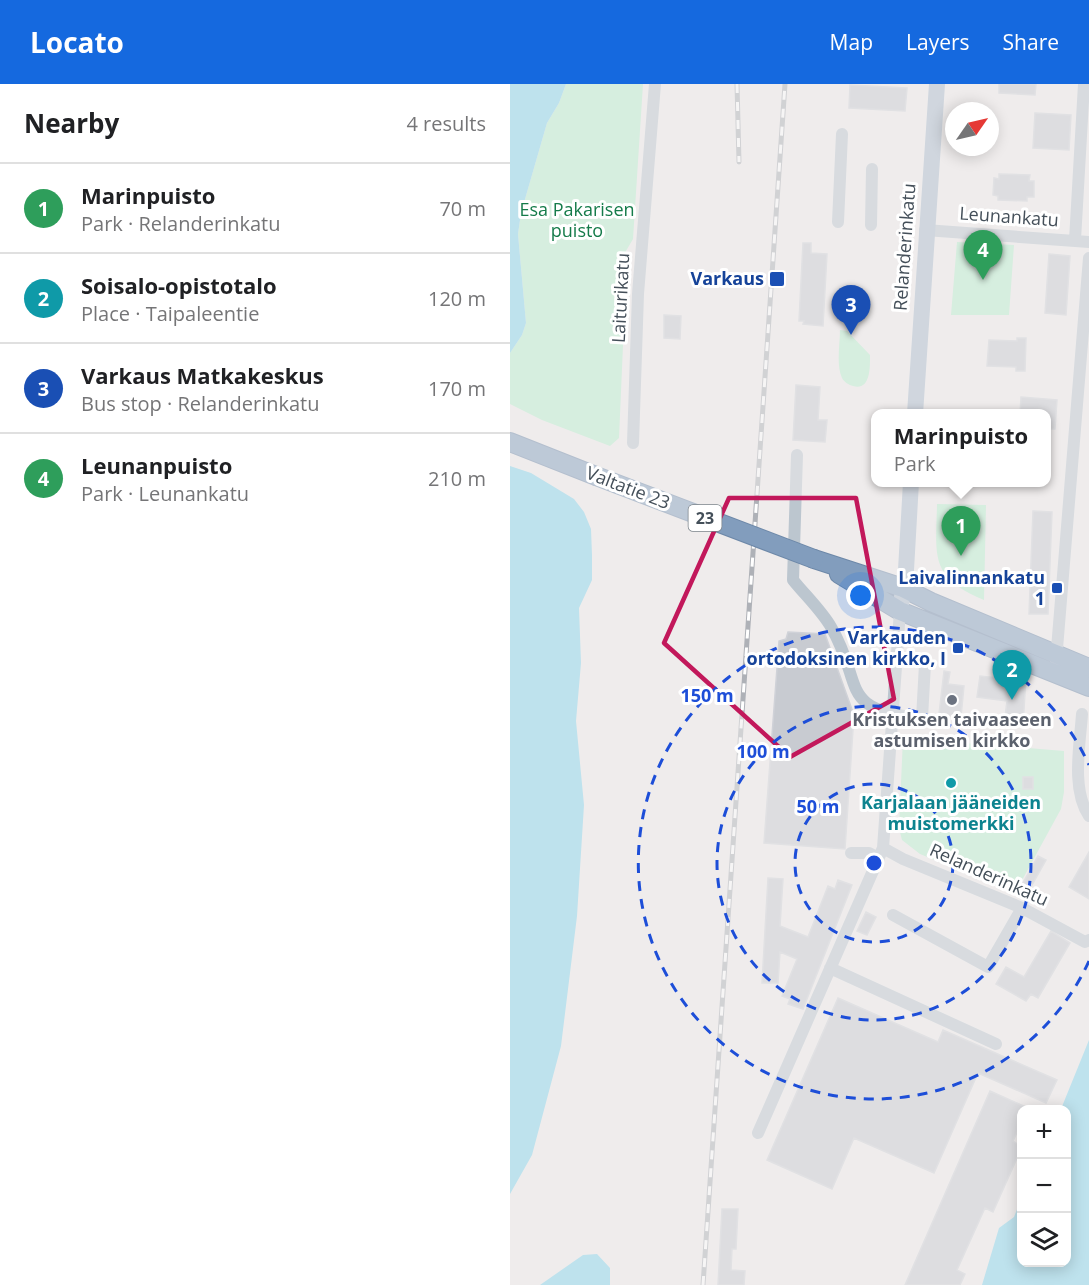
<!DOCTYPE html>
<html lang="en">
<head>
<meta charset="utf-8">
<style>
	body { margin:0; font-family:"Open Sans",sans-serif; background:#f6f6f6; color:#202124 }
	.controls { position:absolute; right:18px; bottom:18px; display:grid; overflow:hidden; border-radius:12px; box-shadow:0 3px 15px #0003 }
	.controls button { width:54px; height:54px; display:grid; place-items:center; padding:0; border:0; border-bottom:2px solid #e0e0e0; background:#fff; color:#202124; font:30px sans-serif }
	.compass { position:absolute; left:435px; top:18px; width:54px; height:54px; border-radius:50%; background:#fff; box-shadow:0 3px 15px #0003; rotate:56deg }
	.you { position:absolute; left:351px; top:512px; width:21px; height:21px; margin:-15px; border:4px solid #fff; border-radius:50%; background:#1a73e8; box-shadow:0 0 0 9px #1a73e833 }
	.badge { display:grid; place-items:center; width:39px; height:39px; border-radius:50%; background:#1569df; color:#fff; font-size:20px; font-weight:700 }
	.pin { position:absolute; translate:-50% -50px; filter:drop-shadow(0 2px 3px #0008) }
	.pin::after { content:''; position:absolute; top:32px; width:21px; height:18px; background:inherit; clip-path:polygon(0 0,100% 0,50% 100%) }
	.popup { position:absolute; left:361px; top:325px; width:180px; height:78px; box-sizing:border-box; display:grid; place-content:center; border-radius:12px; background:#fff; filter:drop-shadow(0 2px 4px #0005); font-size:20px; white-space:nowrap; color:#757577 }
	.popup b { font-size:22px; color:#202124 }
	.popup::after { content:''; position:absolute; left:50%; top:100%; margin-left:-12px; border:12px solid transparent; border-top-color:#fff }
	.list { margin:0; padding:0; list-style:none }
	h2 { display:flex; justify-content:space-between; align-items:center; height:78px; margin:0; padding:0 24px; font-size:26px }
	h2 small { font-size:20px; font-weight:400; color:#757577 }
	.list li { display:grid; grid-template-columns:39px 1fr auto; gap:18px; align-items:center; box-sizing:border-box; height:90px; padding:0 24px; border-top:2px solid #e0e0e0 }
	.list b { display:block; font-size:22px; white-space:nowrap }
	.list p { margin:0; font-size:20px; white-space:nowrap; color:#757577 }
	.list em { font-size:20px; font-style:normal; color:#757577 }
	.icon { flex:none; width:33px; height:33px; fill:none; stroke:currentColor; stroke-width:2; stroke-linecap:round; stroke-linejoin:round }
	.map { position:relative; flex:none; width:579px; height:1201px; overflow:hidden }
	header { display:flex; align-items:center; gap:36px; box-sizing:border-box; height:84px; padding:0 30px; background:#1569df; color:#fff }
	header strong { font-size:28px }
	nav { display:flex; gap:33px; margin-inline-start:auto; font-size:21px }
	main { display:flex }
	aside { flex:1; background:#fff }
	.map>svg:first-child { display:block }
</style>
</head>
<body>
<header>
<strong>Locato</strong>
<nav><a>Map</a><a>Layers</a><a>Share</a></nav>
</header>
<main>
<aside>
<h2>Nearby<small>4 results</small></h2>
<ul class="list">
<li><span class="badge" style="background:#2e9e5b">1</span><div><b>Marinpuisto</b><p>Park · Relanderinkatu</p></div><em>70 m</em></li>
<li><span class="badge" style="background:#0f9aa8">2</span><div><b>Soisalo-opistotalo</b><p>Place · Taipaleentie</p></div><em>120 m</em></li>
<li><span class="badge" style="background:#1a4fb4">3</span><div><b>Varkaus Matkakeskus</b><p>Bus stop · Relanderinkatu</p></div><em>170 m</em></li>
<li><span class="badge" style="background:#2e9e5b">4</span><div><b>Leunanpuisto</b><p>Park · Leunankatu</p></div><em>210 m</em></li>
</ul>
</aside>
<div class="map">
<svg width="579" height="1201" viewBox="0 0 579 1201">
	<rect width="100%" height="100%" fill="#efecec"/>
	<path fill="#b8efce" d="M56,0H133L123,155L113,172L111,238H114L109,354L100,362L32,336L0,320V269L12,251L16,239L8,150L11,129L37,39L49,19Z
		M447,158L504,161L499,231H441Z
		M330,246L337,247L360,271C360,282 361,307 343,302C339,301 334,298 332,294C326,281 330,260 330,246Z
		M427,420L476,421L474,516C419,493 426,473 427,420Z
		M393,654L554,667V708L551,725L505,809L410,770L392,756L389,744Z"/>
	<path fill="#84d4ed" d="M0,0H56L49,19L37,39L11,129L8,150L16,239L12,251L0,269Z
		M0,382L21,389L64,415L74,428L81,445L82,471V496L69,524L71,579L66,637L74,721L67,832L51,962L22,1071L0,1110Z
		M579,956V1201H472L489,1144L504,1133L511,1115L512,1178H556V1026L551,1025Z
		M87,1170L100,1184V1201H30L73,1171Z"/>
	<path fill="#c8cbd1" stroke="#d0d2d8" stroke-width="1.5" d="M489,0H526L525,11L489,9Z
		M340,1L397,4L395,27L339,24Z
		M525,29L561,31L559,66L523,64Z
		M489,90L520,91L519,97H524V113H517V117L488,116V112L483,111L484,94L489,95Z
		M293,159H301V169L317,170L313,242L293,240L294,237H289Z
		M539,170L560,172L556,231L535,229Z
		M154,231L171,232L170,255L154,254Z
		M507,254H516L515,287H506V283L477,282L479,256L507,257Z
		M286,301L310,303L308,336H317L315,358L283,356Z
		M511,313L547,316L545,345H536V330H510Z
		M523,427L542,428L538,530H519Z
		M278,548L315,550L344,631L335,765L254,759L269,557L276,555Z
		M434,587L440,588L438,600L454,602L451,633L429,630Z
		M498,591L516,593L513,642L494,640L497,617L467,613L470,592L498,595Z
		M513,693H523V705H513Z
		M579,768V815L559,803Z
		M528,772L536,776L517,810L509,806Z
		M258,794L273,795L270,842L298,853L318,802L325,805L328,796L342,801L293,925L278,920L280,915L272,912L287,875L270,868L268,899H252Z
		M356,828L366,833L357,851L347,847Z
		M541,847L560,859L528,914L521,910L516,917L486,900L496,883L514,893Z
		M328,914L428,958L433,946L547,996L536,1019L468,989L424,1089L344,1054L322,1105L257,1076Z
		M480,1007L518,1024L512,1026V1038L503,1057L512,1063L483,1128L475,1124L447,1186L455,1190L450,1201H395Z
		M212,1125H228L226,1165H222L221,1186L235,1187L234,1201H208Z"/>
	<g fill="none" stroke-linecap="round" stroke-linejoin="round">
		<g stroke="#6d88a8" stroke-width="20">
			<path id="highway" d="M0,358L86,392
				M304,475L393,504L421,518L579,584
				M329,490L390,527L579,603"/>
		</g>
		<path stroke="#bcc6cf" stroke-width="12" d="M328,138L332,50
			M361,141L362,85
			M415,146L579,158
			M565,156L574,0
			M123,359L128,210L145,0
			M287,371L283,496C295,511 311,526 321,543C355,601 326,626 412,634L415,580
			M390,527L373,764L393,775L512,824L575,858L579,856
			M546,577L579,174
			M572,630C570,661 561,705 579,732
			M341,769H359L368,774
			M383,831L478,883L512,824
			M320,884L486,960
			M248,1049L373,764"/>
		<path stroke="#abc" stroke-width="16" d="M405,330L427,0
			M390,527L396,486L401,398"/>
		<use href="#highway" stroke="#829dbd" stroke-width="18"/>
		<g stroke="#aeb1b7" stroke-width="5">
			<path id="rail" d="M227,0L229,78
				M193,1201L275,0"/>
		</g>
		<use href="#rail" stroke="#fff" stroke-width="3" stroke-dasharray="9" stroke-linecap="butt"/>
		<g stroke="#6d88a8" stroke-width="20" stroke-linecap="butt">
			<path id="highway-bridge" d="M86,392L304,475"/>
		</g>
		<use href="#highway-bridge" stroke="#829dbd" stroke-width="18"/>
	</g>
	<path d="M0 0H579V1201H0ZM219,414H346L384,615L280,673L154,559Z" fill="#efecec" fill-opacity=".55" fill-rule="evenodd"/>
	<path fill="none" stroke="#c2185b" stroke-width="4.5" stroke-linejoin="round" d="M219,414H346L384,615L280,673L154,559Z"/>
	<g fill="none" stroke="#1d4ed8" stroke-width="3" stroke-dasharray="10 8">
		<circle cx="364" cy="779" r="79"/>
		<circle cx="364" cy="779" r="157"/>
		<path d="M579 877A236 236 0 1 1 579 681"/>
	</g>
	<g fill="#1a4fb4" stroke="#fff" stroke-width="2">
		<rect x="259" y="187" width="16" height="16" rx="3"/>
		<rect x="541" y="498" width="12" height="12" rx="3"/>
		<rect x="442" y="558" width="12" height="12" rx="3"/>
	</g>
	<circle fill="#6b7280" stroke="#fff" stroke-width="2" cx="442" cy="616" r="6"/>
	<circle fill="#0f9aa8" stroke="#fff" stroke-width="2" cx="441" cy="699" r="6"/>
	<g text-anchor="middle" stroke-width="6" stroke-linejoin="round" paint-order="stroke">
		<rect fill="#fff" stroke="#7c848b" stroke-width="1.5" x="178.5" y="421" width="33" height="26" rx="4.5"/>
		<g font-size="16" font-weight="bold" fill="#444f59">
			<text x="195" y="440">23</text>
		</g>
		<g font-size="18" fill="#157b4a" stroke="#fff">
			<text x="67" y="132">Esa Pakarisen<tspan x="67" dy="21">puisto</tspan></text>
		</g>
		<g font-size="18" fill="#444f59" stroke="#fff">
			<text transform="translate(499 133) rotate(4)" y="6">Leunankatu</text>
			<text transform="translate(395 163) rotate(-86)" y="6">Relanderinkatu</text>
			<text transform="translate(111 214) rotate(-87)" y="6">Laiturikatu</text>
			<text transform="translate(118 404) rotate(21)" y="6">Valtatie 23</text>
			<text transform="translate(479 791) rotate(24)" y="6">Relanderinkatu</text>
		</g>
		<g font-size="18" font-weight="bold" fill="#164399" stroke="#fff" text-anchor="end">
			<text x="254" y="201">Varkaus</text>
			<text x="535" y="500">Laivalinnankatu<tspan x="535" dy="21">1</tspan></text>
			<text x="436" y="560">Varkauden<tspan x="436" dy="21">ortodoksinen kirkko, I</tspan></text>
		</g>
		<g font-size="18" font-weight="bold" fill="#5b616d" stroke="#fff">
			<text x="442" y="642">Kristuksen taivaaseen<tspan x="442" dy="21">astumisen kirkko</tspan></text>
		</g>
		<g font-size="18" font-weight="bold" fill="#0d838f" stroke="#fff">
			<text x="441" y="725">Karjalaan jääneiden<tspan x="441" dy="21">muistomerkki</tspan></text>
		</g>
	</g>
	<circle cx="364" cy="779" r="9" fill="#1d4ed8" stroke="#fff" stroke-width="3"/>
	<g font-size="18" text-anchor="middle" font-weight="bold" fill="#1d4ed8" stroke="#fff" stroke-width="6" stroke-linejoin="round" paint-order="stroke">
		<text x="197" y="618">150 m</text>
		<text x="253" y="674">100 m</text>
		<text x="308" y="729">50 m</text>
	</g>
</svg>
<div class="controls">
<button>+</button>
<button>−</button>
<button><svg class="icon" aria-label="layers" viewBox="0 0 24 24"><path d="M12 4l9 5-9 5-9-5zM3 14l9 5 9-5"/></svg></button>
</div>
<svg class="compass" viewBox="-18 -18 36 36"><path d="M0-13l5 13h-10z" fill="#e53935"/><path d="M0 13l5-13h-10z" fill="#757577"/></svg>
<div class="you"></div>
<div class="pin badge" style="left:451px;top:472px;background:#2e9e5b">1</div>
<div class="popup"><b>Marinpuisto</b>Park</div>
<div class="pin badge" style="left:502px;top:616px;background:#0f9aa8">2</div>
<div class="pin badge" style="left:341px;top:251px;background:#1a4fb4">3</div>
<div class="pin badge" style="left:473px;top:196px;background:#2e9e5b">4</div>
</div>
</main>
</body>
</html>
